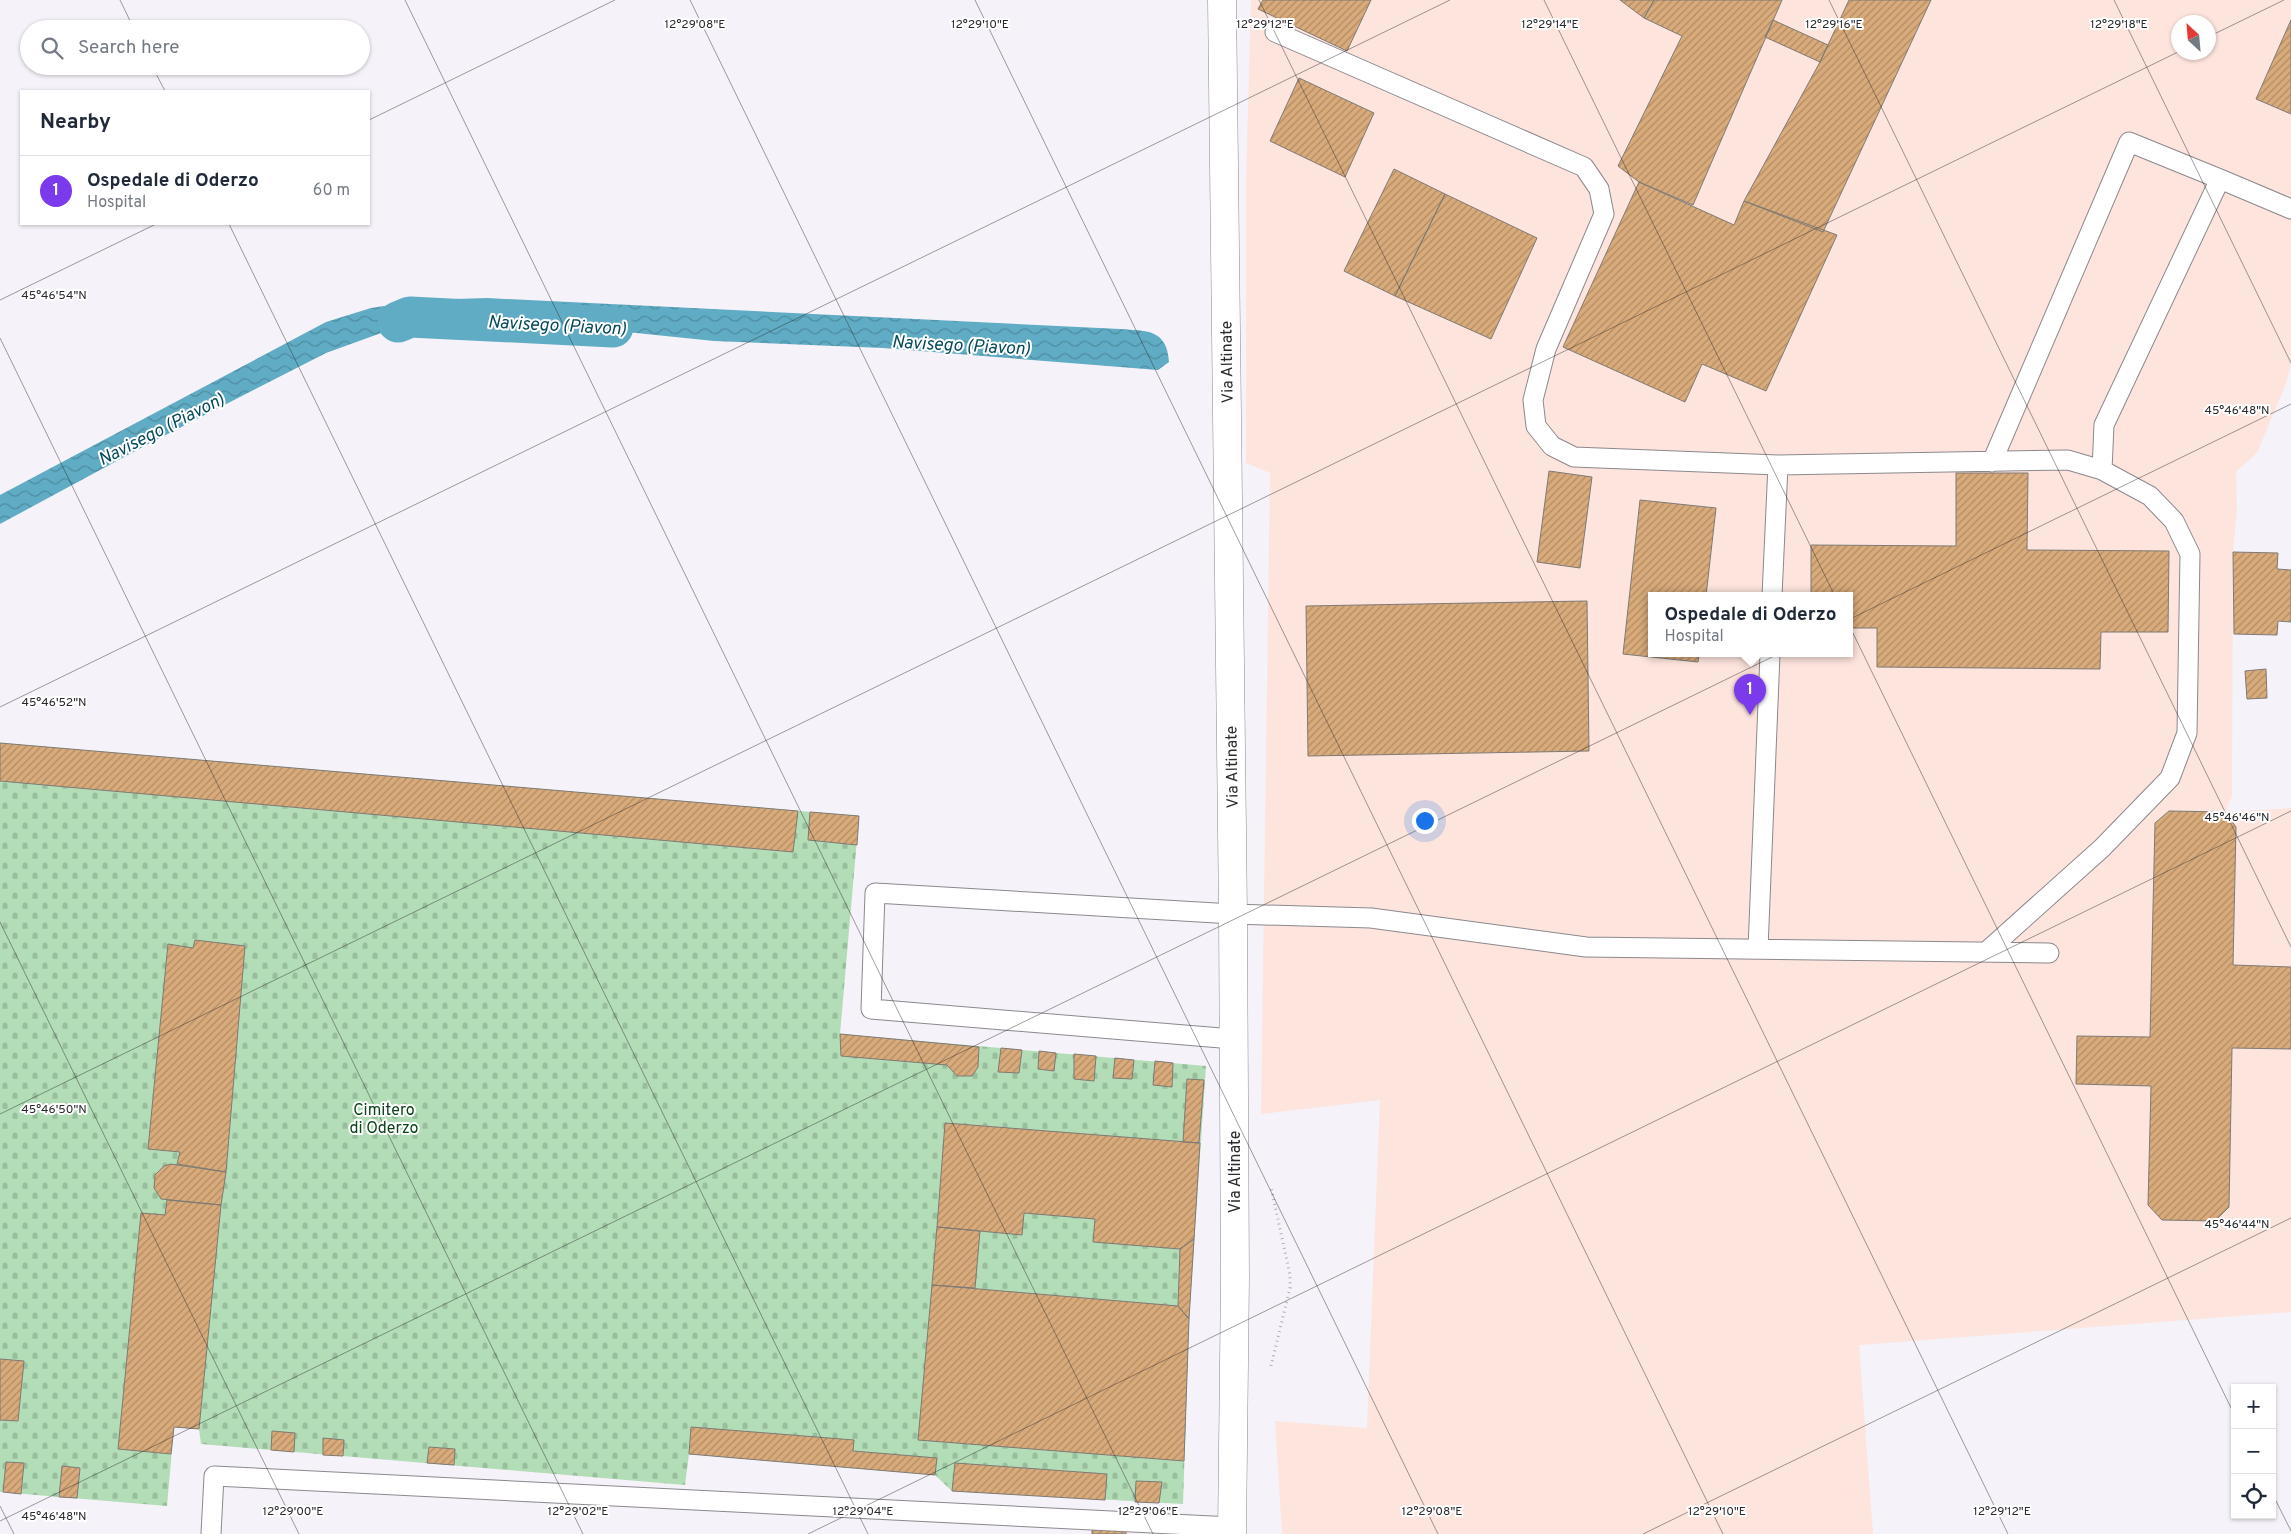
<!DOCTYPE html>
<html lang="en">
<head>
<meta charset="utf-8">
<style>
	body { margin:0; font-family:Overpass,sans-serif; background:#f2f2f3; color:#1f2937 }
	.controls { position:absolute; right:15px; bottom:15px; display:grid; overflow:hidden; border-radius:0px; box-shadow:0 1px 4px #0004 }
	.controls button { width:45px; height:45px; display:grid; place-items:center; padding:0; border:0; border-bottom:1px solid #e0e1e3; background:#fff; color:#1f2937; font:25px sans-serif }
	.compass { position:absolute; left:2171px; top:15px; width:45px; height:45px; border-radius:50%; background:#fff; box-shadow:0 1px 4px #0004; rotate:334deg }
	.you { position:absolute; left:1424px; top:820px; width:18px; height:18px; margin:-12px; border:4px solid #fff; border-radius:50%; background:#1a73e8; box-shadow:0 0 0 8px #1a73e833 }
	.badge { display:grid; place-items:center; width:32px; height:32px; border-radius:50%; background:#7c3aed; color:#fff; font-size:16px; font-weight:700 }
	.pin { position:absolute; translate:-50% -41px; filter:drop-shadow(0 1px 2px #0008) }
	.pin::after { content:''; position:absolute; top:26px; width:18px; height:15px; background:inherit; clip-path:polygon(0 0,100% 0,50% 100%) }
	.popup { position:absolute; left:1648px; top:592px; width:205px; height:65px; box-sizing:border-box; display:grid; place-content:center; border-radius:0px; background:#fff; filter:drop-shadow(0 1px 4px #0005); font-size:16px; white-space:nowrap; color:#747a83 }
	.popup b { font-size:19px; color:#1f2937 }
	.popup::after { content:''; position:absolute; left:50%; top:100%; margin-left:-10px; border:10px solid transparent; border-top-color:#fff }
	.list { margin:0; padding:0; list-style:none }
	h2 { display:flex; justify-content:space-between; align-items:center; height:65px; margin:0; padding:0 20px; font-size:21px }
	h2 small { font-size:16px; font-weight:400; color:#747a83 }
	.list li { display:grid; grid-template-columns:32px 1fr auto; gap:15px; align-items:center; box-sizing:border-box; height:70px; padding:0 20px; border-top:1px solid #e0e1e3 }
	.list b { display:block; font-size:19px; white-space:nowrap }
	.list p { margin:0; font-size:16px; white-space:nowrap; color:#747a83 }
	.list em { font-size:16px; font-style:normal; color:#747a83 }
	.icon { flex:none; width:28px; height:28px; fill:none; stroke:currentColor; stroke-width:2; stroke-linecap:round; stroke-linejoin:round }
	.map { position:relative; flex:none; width:2291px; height:1534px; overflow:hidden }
	.search { position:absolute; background:#fff; box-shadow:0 1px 4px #0004; left:20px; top:20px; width:350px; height:55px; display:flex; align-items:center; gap:12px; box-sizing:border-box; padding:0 18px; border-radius:28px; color:#747a83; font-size:19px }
	.panel { position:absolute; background:#fff; box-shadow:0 1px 4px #0004; left:20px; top:90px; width:350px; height:135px; border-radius:0px }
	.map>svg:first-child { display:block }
</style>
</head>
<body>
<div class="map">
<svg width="2291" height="1534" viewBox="0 0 2291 1534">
	<defs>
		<pattern id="cemetery-stones" width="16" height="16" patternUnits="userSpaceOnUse" patternTransform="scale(1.25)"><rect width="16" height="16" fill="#b2ddb6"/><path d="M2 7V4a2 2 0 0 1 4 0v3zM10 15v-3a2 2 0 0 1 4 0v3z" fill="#99be9d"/></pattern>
		<pattern id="water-waves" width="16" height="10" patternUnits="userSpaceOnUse" patternTransform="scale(1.25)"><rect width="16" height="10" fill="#5facc4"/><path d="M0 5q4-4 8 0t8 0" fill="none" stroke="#4f8ca0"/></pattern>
		<pattern id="building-hatch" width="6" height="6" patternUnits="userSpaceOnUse" patternTransform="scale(1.25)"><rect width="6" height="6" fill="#d9ab7b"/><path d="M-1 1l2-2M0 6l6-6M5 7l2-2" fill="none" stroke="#b08b65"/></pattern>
	</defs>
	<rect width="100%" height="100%" fill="#f6f2f9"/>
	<path fill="#fde4dd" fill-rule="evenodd" d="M1251,0H2291V364L2287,381L2257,453L2236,472L2237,510L2233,552L2232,796L2225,812L2291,808V1312L1859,1345L1873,1534H1282L1275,1421L1367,1428L1380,1100L1261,1114L1270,473L1246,463V181ZM2178,22H2208V52H2178ZM1651,596H1849V654H1651Z"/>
	<path fill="url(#cemetery-stones)" d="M0,743L859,816L840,1034L1206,1066L1189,1319L1183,1504L952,1491L935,1475L689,1454L685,1485L201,1444L199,1429L174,1427L167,1506L0,1492Z"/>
	<path fill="url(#water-waves)" d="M487,298L1120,329C1147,331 1167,329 1169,362L1158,370L883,348L714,341L480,317L424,322L384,332L326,353L150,443L0,524V495L326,322L371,308L423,300Z"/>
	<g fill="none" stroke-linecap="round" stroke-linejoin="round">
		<path stroke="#5facc4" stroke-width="41" d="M398,322L410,317L613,327"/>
	</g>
	<path fill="url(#building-hatch)" stroke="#7e7a75" d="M1263,0H1371L1347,51L1258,9Z
		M1620,0H1654L1644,18Z
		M1654,0H1782L1693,205L1639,182L1618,166L1682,36L1644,18Z
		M1849,0H1931L1823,232L1744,201L1820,62Z
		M1773,20L1828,45L1820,62L1765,37Z
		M2291,20V114L2256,99Z
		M1299,78L1374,113L1345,177L1270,141Z
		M1394,169L1445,194L1395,296L1344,271Z
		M1639,182L1734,225L1744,201L1837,235L1766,391L1702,364L1685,402L1563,347Z
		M1445,194L1537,238L1491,339L1395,296Z
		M1549,471L1592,477L1580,568L1537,562Z
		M1956,473H2028L2027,550L2169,551L2168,632H2101L2100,669L1877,667V628H1849V596H1811V545L1956,546Z
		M1640,500L1716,508L1706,596H1651V654H1699L1698,662L1623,654Z
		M2233,552L2278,553L2277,569L2291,570V622L2278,621L2277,635L2234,634Z
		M1587,601L1589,751L1308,756L1306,606Z
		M2266,669L2267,698L2247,699L2245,671Z
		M0,743L798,811L793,852L0,781Z
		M2169,811L2225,812L2236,827L2233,965L2291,967V1049L2232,1048L2229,1207L2215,1221L2162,1220L2148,1205L2151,1086L2076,1084L2077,1036L2150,1037L2155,823Z
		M810,812L859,816L857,845L808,840Z
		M195,940L245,946L226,1172L177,1164L180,1152L148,1149L168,944L193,948Z
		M840,1034L979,1047L978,1067L972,1076H957L947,1065L841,1056Z
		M1001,1048L1022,1050L1019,1073L998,1072Z
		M1039,1051L1056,1053L1054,1071L1038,1069Z
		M1074,1054L1096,1056L1094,1081L1074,1079Z
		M1115,1058L1134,1060L1132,1079L1113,1078Z
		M1155,1061L1173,1063L1172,1087L1153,1085Z
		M1187,1079L1204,1080L1199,1143L1183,1142Z
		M945,1123L1200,1143L1194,1239L1180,1249L1093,1242L1095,1219L1024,1213L1022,1235L937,1227Z
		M171,1164L226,1172L221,1205L161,1199L154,1188L155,1175L164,1166Z
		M167,1200L221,1205L199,1429L174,1427L171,1454L118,1449L141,1213L165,1215Z
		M937,1227L980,1231L975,1288L932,1285Z
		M1194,1239L1189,1319L1178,1306L1180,1249Z
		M932,1285L1178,1306L1189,1319L1184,1461L918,1440Z
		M0,1359L24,1361L18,1421L0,1420Z
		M691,1427L854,1440L853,1451L937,1458L935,1475L689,1454Z
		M272,1431L295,1433L294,1452L271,1450Z
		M323,1438L344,1440L343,1456L323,1455Z
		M429,1447L455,1449L454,1465L427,1463Z
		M6,1462L24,1463L21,1494L3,1492Z
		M955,1463L1107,1474L1105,1500L952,1491Z
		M62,1466L80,1468L77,1498L59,1497Z
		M1136,1481L1162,1482L1159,1503L1135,1502Z
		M1092,1528L1126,1531V1534H1092Z"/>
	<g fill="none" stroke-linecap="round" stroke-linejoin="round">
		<g stroke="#8c888e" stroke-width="21">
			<path id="service" d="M1275,32L1584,167L1599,189L1604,214L1546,349L1533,400L1536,426L1552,446L1574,457L1778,465L1772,596
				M2220,179L2291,209
				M1992,462L2129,142L2220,179L2104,425L2102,470
				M1778,465L2068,460L2102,470L2150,496L2174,521L2190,554L2187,733L2170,778L2102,848L1986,952
				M1758,949L1770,654
				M1233,1039L871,1009L875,893L1233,914L1371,918L1586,947L2049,953
				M211,1534L214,1476L1232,1527"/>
		</g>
		<g stroke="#8c888e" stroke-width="29">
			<path id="tertiary" d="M1222,0L1233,914L1235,1278L1232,1534"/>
		</g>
		<path stroke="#b2aeb4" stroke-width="3" stroke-dasharray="1 4" stroke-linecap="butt" d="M1271,1366L1290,1288V1275L1271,1187"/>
		<use href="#service" stroke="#fff" stroke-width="19"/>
		<use href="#tertiary" stroke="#fff" stroke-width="28"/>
	</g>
	<path fill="none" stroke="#2c2a2d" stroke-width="1" stroke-opacity="0.45" d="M120,0L134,29M405,0L1153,1534M690,0L1438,1534M975,0L1723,1534M1259,0L2008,1534M1544,0L2235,1416M1829,0L2291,947M2114,0L2291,363M2208,37L2284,0M152,66L165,91M369,120L615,0M229,224L868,1534M0,300L156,224M0,338L583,1534M0,707L1450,0M0,922L299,1534M0,1114L2178,52M2272,1493L2291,1531M0,1506L14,1534M0,1521L2291,404M808,1534L2291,811M1643,1534L2291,1218"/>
	<g text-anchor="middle" stroke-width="4" stroke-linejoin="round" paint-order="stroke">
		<g font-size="16" fill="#2c2a2d" stroke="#fff">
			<text transform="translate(1226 362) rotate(-91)" y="6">Via Altinate</text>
			<text transform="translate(1231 767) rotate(-91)" y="6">Via Altinate</text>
			<text transform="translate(1234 1172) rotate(-90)" y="6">Via Altinate</text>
		</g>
		<g font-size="16" fill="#0b4419" stroke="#fff">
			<text x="384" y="1115">Cimitero<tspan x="384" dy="18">di Oderzo</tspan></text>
		</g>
		<g font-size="18" font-style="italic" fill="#034b5c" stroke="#fff">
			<text transform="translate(557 325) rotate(3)" y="6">Navisego (Piavon)</text>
			<text transform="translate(961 345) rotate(3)" y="6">Navisego (Piavon)</text>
			<text transform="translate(161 429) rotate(-27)" y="6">Navisego (Piavon)</text>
		</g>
	</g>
	<g font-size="12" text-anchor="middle" fill="#2c2a2d" stroke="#fff" stroke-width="4" stroke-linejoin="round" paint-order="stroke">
		<text x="695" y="28">12°29'08"E</text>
		<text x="980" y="28">12°29'10"E</text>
		<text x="1265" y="28">12°29'12"E</text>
		<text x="1550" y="28">12°29'14"E</text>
		<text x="2119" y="28">12°29'18"E</text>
		<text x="1834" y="28">12°29'16"E</text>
		<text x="54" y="299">45°46'54"N</text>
		<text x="2237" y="414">45°46'48"N</text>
		<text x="54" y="706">45°46'52"N</text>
		<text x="2237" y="821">45°46'46"N</text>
		<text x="54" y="1113">45°46'50"N</text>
		<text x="2237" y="1228">45°46'44"N</text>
		<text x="293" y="1515">12°29'00"E</text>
		<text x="578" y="1515">12°29'02"E</text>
		<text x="863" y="1515">12°29'04"E</text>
		<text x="1148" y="1515">12°29'06"E</text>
		<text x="1432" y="1515">12°29'08"E</text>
		<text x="1717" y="1515">12°29'10"E</text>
		<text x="2002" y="1515">12°29'12"E</text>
		<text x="54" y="1520">45°46'48"N</text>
	</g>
</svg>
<div class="controls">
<button>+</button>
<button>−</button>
<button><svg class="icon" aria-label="locate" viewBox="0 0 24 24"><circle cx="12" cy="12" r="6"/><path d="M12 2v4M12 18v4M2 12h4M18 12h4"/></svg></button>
</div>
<svg class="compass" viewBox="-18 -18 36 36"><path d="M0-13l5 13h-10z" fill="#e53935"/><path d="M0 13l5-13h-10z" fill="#747a83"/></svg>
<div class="you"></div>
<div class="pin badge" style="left:1750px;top:715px">1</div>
<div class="popup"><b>Ospedale di Oderzo</b>Hospital</div>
<div class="search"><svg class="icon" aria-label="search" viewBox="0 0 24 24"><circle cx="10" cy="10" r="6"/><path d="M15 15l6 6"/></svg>Search here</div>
<section class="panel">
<h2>Nearby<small></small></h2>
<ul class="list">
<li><span class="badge">1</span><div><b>Ospedale di Oderzo</b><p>Hospital</p></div><em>60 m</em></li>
</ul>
</section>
</div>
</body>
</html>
